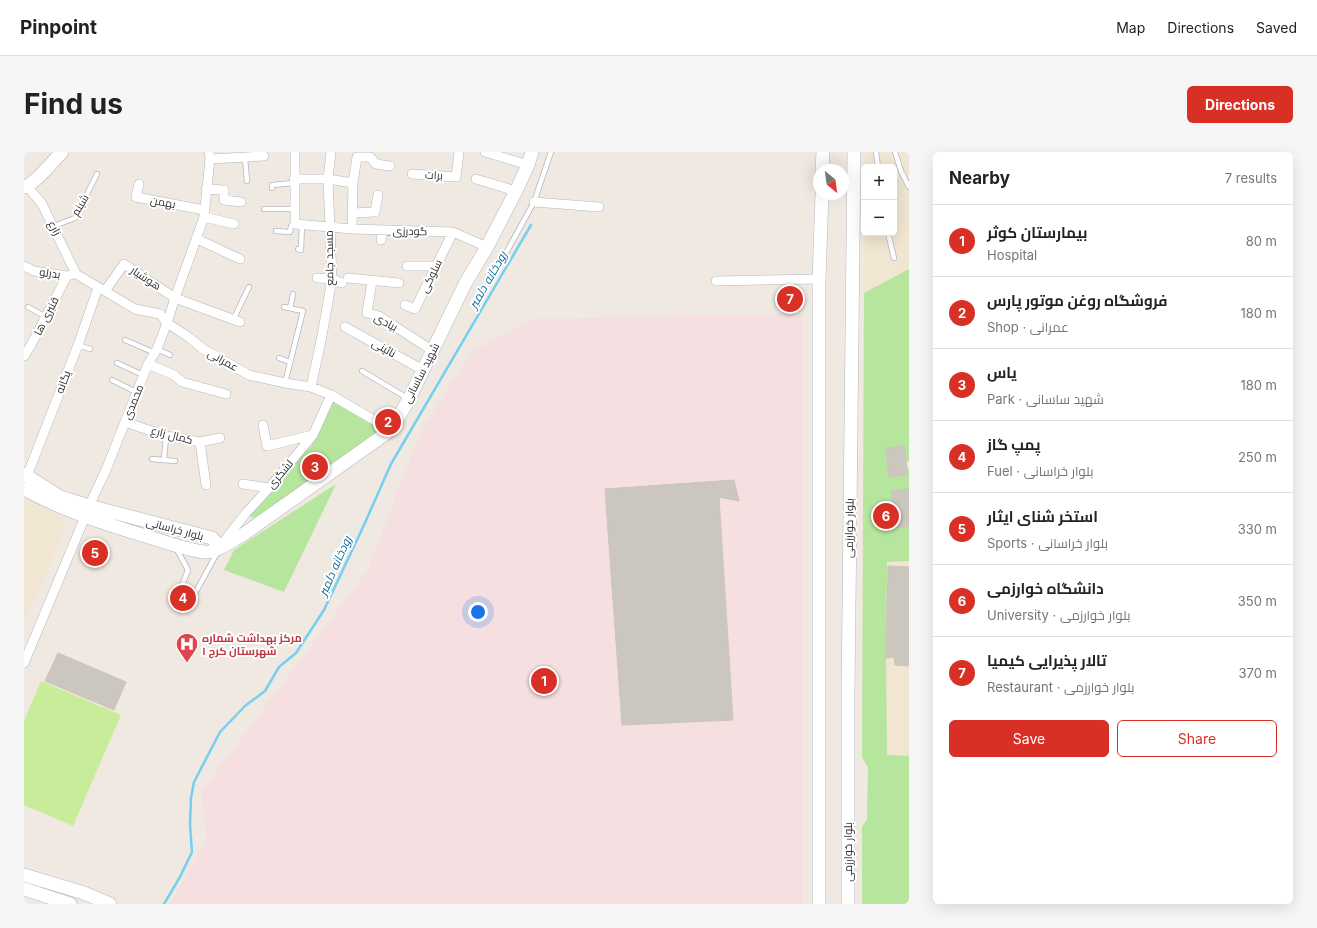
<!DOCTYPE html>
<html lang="en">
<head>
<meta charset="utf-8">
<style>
	body { margin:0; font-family:Inter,Cairo,sans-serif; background:#f6f6f6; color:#222 }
	.controls { position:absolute; right:12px; top:12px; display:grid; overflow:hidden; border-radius:6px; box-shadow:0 4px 16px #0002 }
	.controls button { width:36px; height:36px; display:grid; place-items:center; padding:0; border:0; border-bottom:1px solid #e0e0e0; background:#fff; color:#222; font:20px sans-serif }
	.compass { position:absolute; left:789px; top:12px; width:36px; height:36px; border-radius:50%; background:#fff; box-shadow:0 4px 16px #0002; rotate:151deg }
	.you { position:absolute; left:454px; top:460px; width:14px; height:14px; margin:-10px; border:3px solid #fff; border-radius:50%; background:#1a73e8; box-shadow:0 0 0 6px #1a73e833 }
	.badge { display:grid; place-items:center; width:26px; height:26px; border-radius:50%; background:#d93025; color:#fff; font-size:13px; font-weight:700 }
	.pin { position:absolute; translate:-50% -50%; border:2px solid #fff; box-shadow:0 1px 4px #0006 }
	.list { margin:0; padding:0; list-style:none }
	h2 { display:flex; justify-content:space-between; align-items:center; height:52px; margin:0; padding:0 16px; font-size:17px }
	h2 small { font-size:13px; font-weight:400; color:#767676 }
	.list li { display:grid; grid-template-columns:26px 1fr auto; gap:12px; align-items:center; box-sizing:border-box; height:72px; padding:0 16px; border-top:1px solid #e0e0e0 }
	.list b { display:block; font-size:15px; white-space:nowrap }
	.list p { margin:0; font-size:13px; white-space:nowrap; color:#767676 }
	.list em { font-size:13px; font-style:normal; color:#767676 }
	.actions { display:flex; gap:8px; padding:12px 16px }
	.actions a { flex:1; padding:9px 0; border:1px solid #d93025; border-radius:6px; text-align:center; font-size:14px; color:#d93025 }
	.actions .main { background:#d93025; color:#fff }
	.map { position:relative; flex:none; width:885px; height:752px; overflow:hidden; border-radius:6px }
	header { display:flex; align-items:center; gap:24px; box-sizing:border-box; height:56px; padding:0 20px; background:#fff; border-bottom:1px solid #e0e0e0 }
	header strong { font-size:19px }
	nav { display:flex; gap:22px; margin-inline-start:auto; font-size:14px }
	.intro { display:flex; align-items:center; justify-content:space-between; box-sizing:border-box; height:96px; padding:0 24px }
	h1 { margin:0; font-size:28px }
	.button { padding:10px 18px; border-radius:6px; background:#d93025; color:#fff; font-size:14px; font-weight:700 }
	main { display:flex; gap:24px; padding:0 24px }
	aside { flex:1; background:#fff; border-radius:6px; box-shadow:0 4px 16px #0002 }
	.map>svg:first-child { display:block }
</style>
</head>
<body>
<header>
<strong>Pinpoint</strong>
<nav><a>Map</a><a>Directions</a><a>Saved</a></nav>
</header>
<div class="intro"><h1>Find us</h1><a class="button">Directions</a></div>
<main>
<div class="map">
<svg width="885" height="752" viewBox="0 0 885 752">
	<rect width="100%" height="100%" fill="#efe9e1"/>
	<path fill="#f0e6d1" d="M841,0H885V752H838V675L843,667L844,616L838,605L840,81H870V15H841Z
		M0,345L35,360L41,375L22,422L0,468Z"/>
	<path fill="#f5dfe0" d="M779,162V752H146L183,685L177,640L344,418L397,278L449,199L511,167Z"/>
	<path fill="#b6e59e" d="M885,117V310L882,308L880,294L862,296L865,325L883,323V315L885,316V337L867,339L872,376L885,374V409L863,410L862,506L863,603L885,604V752H838V675L843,667L844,616L838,605L840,141Z
		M307,243L367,278L239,369L225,364L245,336L288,293Z
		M312,332L260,440L200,418L210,398Z"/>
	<path fill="#c9ec9a" d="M17,529L97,563L49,674L0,653V569Z"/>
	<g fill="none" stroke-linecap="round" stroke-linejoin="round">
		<path stroke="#75cff0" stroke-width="2.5" d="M140,752L156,725L168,700L166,673L167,646L170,630L196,580L221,554L241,539L255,515L272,501L300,458L340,373L367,312L507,73"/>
	</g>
	<path fill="#cbc7bf" stroke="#cbc5ba" d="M881,294L883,323L865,325L862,296Z
		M710,328L715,349L695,345L709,568L598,573L581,337Z
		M885,337V374L872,376L867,339Z
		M864,414L885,415V514L871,513L870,505L862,506Z
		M34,501L102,530L90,558L21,529Z"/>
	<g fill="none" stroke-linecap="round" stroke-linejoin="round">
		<g stroke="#b4b7c1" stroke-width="6">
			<path id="lane" d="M852,0L854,15
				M871,0L877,19L885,35
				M221,6L223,29
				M248,36V33L270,31
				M240,57H271
				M30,74L51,66L73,22
				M252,79L266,80L267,74L271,72
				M864,81L870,106
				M274,97L277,98L278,72
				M482,101L510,50L527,0
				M4,155L22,165
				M260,155L279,159L261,231
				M266,156L269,142
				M209,168L225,135
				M101,188L131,201
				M54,193L66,197
				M133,197L146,203
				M255,206L266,210
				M93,211L119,223
				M338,219L383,246
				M88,228L114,241
				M128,307L151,309
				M140,308L142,284
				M152,396L164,418L155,441L168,447L193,401"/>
		</g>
		<g stroke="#b4b7c1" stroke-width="10">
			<path id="street" d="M271,0V72L328,77L429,80L463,95
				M461,0L504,13
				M186,7L240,4
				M388,22L432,25L435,0
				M270,27H304L329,31L328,77
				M452,27L492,39
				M329,31L333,5H346L352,12L366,14
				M115,32L112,45L180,58
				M3,34L18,52L52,122
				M182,37L200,38V48L217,50
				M510,50L575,55
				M328,61L351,60L354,43
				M180,65L210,72
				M173,87L216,107
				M357,88L359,78
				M0,114L10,119L43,124L47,123
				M383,114H412
				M52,122L111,157L136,162L143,171L166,186L179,197L225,223L261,231L287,235L307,243L367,278
				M293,126L308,127L318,131
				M324,126L375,131
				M348,129L343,161L355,164L409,199
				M692,129L795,127
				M81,139L100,112L151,146L216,170
				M381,153L391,157L429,80
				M321,175L399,218
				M0,204L7,193L43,124
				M124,212L150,223L158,230L202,242
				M287,235L298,184L308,127L304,27L307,0
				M101,270L142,284L176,290L196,286
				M239,273L243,294L289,283
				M176,290L182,333
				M3,324L54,193L74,136
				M219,332L245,336
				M65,354L82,318L124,212L133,197L143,171L151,146L180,65L186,7L185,0
				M198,392L222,361L245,336L289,283L307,243
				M0,511L61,365"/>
		</g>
		<g stroke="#b4b7c1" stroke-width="14">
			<path id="secondary" d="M798,18L799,0
				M0,35C10,33 30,8 38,0
				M0,322L36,345L65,354L188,386L196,395
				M0,337C41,359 81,372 125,385C141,390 166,399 181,400C191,401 209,388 217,384L367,278L385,247L441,132L463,95L492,39L504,13L508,0
				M0,723L60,741L86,752
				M0,737L46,752
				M795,752V127L798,42
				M824,752V543L830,0"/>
		</g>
		<use href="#lane" stroke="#fff" stroke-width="4.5"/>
		<use href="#street" stroke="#fff" stroke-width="9"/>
		<use href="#secondary" stroke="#fff" stroke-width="13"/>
	</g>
	<defs>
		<g id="hospital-pin" transform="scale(1.15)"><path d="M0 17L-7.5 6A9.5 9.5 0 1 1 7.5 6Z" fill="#e0444e" stroke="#fff"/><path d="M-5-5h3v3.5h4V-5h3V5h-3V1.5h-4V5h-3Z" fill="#fff"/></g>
	</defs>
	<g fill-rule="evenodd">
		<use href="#hospital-pin" x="163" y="492"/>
	</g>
	<g text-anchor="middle" stroke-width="4" stroke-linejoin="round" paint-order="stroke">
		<g font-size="11" fill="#2e2e2e" stroke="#fff">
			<text transform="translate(410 23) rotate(3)" y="4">برات</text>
			<text transform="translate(139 50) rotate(10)" y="4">بهمن</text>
			<text transform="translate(56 53) rotate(-59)" y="4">شبنم</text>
			<text transform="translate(31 76) rotate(63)" y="4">زارع</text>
			<text transform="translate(386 79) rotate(1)" y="4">گودرزی</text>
			<text transform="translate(305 106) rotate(-91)" y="4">مسجد جامع</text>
			<text transform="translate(26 121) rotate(8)" y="4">بدرلو</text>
			<text transform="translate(407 124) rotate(-64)" y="4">سلوکی</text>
			<text transform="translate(122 126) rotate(33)" y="4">هوشیار</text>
			<text transform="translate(22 164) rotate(-63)" y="4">قنبری ها</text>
			<text transform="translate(362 170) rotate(28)" y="4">بیادی</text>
			<text transform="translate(360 196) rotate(29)" y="4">نائینی</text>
			<text transform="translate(199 208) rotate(29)" y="4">عمرانی</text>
			<text transform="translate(397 221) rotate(-63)" y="4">شهید ساسانی</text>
			<text transform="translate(39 230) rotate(-69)" y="4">یگانه</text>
			<text transform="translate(109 250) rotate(-68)" y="4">محمدی</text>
			<text transform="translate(148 283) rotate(14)" y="4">کمال زارع</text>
			<text transform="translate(256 322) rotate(-50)" y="4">لشگری</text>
			<text transform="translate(825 376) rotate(-89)" y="4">بلوار خوارزمی</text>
			<text transform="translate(151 377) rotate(15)" y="4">بلوار خراسانی</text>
			<text transform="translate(824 700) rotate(-90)" y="4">بلوار خوارزمی</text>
		</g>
		<g font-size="11" font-weight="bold" fill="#be3a42" stroke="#fff" text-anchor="start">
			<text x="178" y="490">مرکز بهداشت شماره<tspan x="178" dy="13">۱ شهرستان کرج</tspan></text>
		</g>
		<g font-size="12" font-style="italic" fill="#0d6fa3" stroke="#fff">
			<text transform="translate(464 128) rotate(-60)" y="4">رودخانه دلمبر</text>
			<text transform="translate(311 414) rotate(-66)" y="4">رودخانه دلمبر</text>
		</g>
	</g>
</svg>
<div class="controls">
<button>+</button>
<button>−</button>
</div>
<svg class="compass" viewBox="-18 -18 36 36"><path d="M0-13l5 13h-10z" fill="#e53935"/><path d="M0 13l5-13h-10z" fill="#767676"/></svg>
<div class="you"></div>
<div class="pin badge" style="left:520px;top:529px">1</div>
<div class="pin badge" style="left:364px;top:270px">2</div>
<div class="pin badge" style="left:291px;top:315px">3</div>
<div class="pin badge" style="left:159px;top:446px">4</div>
<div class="pin badge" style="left:71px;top:401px">5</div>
<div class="pin badge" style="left:862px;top:364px">6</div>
<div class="pin badge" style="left:766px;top:147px">7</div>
</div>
<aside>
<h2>Nearby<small>7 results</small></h2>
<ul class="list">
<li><span class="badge">1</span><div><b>بیمارستان کوثر</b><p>Hospital</p></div><em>80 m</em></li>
<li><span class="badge">2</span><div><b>فروشگاه روغن موتور پارس</b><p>Shop · عمرانی</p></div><em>180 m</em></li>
<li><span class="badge">3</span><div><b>یاس</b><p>Park · شهید ساسانی</p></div><em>180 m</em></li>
<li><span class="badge">4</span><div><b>پمپ گاز</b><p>Fuel · بلوار خراسانی</p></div><em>250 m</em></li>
<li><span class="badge">5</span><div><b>استخر شنای ایثار</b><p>Sports · بلوار خراسانی</p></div><em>330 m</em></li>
<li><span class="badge">6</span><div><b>دانشگاه خوارزمی</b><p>University · بلوار خوارزمی</p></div><em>350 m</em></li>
<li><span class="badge">7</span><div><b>تالار پذیرایی کیمیا</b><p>Restaurant · بلوار خوارزمی</p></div><em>370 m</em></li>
</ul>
<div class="actions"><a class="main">Save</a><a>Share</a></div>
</aside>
</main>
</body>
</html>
